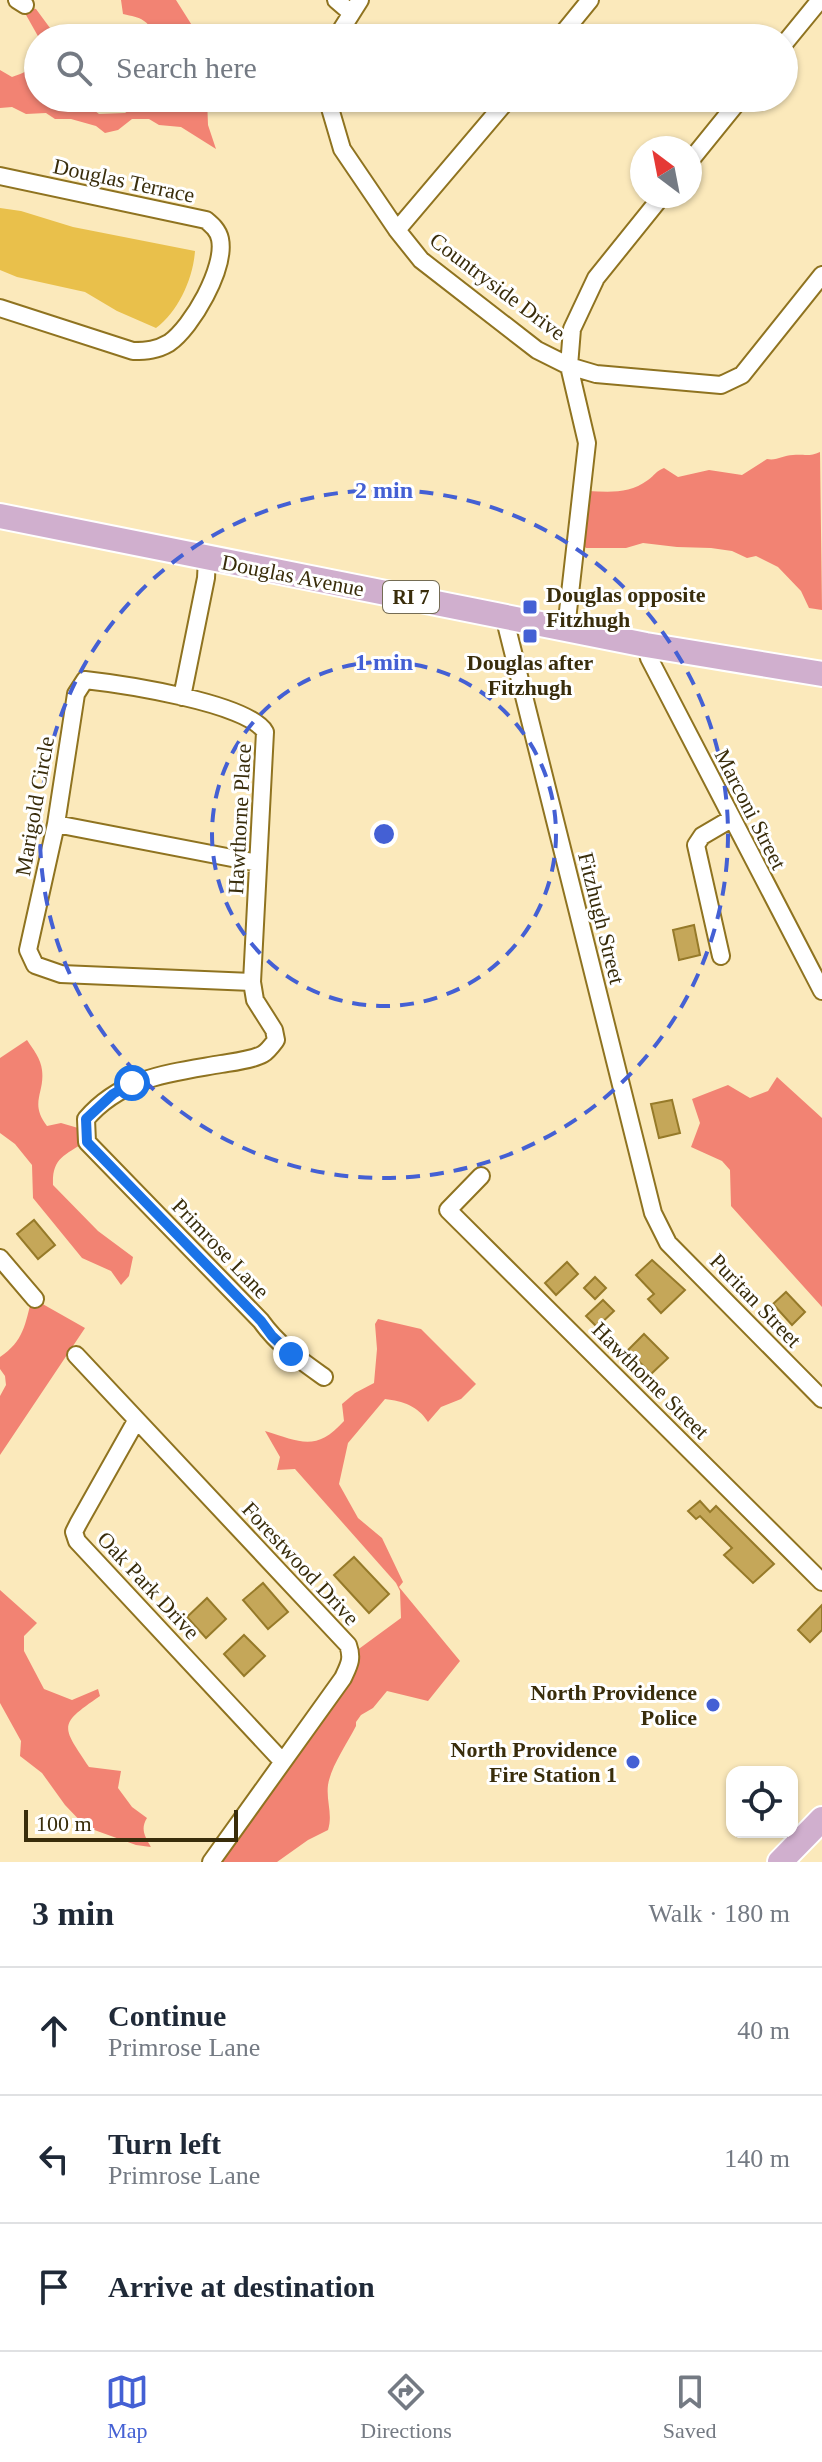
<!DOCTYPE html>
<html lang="en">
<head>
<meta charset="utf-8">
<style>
	body { margin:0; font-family:"Times New Roman",serif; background:#f6f6f7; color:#1f2937 }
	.controls { position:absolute; right:24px; bottom:24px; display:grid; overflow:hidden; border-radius:16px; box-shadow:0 2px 6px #0004 }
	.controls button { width:72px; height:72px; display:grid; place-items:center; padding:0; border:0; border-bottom:2px solid #e0e1e3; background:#fff; color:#1f2937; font:40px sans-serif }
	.compass { position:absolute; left:630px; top:136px; width:72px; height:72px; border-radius:50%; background:#fff; box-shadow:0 2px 6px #0004; rotate:328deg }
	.scale { position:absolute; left:24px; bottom:20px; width:214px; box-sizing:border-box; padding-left:8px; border:4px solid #392d0b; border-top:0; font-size:22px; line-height:28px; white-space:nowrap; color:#392d0b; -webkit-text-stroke:6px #fff; paint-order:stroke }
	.stop { position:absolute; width:24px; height:24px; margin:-18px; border:6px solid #1a73e8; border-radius:50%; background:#fff }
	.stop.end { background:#1a73e8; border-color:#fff; box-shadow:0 2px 8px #0008 }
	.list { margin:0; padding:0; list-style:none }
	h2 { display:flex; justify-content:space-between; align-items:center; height:104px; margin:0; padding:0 32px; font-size:34px }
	h2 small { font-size:26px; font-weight:400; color:#747a83 }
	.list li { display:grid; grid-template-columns:52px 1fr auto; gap:24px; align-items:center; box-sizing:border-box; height:128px; padding:0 32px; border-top:2px solid #e0e1e3 }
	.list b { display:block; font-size:30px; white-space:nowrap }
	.list p { margin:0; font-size:26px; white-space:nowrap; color:#747a83 }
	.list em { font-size:26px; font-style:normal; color:#747a83 }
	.icon { flex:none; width:44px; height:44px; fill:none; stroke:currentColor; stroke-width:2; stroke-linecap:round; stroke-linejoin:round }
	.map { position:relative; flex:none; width:822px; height:1862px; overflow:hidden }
	.search { position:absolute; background:#fff; box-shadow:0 2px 6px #0004; left:24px; right:24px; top:24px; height:88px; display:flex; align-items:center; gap:20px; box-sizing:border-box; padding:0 28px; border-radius:44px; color:#747a83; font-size:30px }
	.sheet { height:488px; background:#fff }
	nav { display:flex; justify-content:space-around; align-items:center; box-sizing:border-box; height:112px; border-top:2px solid #e0e1e3; background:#fff; font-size:22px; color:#747a83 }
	nav a { display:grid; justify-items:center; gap:4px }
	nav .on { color:#4460d4 }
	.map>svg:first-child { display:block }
</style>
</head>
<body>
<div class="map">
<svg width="822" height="1862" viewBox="0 0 822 1862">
	<rect width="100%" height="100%" fill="#fbe9bb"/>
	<path fill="#f28373" d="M121,0H176L200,38H154C149,19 141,18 123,14Z
		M21,6L36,9L50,28L64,38H39Z
		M38,47V98H87L91,108L99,114L125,113L147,98H207L208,125L216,149L181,127L159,125L149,119H132L118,130L105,133L96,126L71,119H55L46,113L26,114L12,107L0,108V70L12,77C36,69 30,67 38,47Z
		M820,452L822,610L809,608L801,591L778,567L756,556L747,558L732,551L711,548L677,547L643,543L626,548H586L584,546L588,491C610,492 629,494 648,480C655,475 656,471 664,468L678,477L709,470L742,475L767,459C777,461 783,455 793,455C805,454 809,457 820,452Z
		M27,1040C33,1049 41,1059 42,1070C45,1093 29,1103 47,1126L61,1123L85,1130V1142C64,1156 52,1158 53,1185L98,1231L133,1257L129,1276L121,1285L111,1271L82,1258L33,1198L32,1165L15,1144L0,1133V1058Z
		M777,1077L822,1118V1307L731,1206L730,1170L722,1161L691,1147L700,1123L692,1099L728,1085L750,1098L768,1091Z
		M32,1298L85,1328L0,1455V1396L6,1385L5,1376L0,1369V1357C24,1341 25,1324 32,1298Z
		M378,1319L421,1329L476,1384L461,1399L441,1407L428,1422C418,1406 403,1401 385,1399L348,1443L339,1484L358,1518L382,1538L403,1582L399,1587L460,1661L428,1701L387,1691L373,1708L361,1715L356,1722V1726C347,1744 331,1766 328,1785C326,1801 333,1814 328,1830L308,1840L277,1862H212L356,1651L401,1618L400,1591L396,1583L295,1469L277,1470L280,1457L265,1431C301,1442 316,1452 344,1421L342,1404L355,1393L374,1383L377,1349L375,1324Z
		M0,1590L37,1623L24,1636V1651L44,1689L72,1700L98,1689L100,1696C58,1725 61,1725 89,1767L121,1771L118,1788L132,1807L147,1818C140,1829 145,1837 151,1847L136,1845L86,1827L65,1805L42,1773L20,1756L21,1741L0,1703Z"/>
	<path fill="#e9c04b" d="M0,208L21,211L73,227L195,251C193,279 178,312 156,328L117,311L85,292L17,277L0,270Z"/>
	<path fill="#c5a759" stroke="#967a29" stroke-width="2" d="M694,925L700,955L679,960L673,930Z
		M672,1100L680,1133L659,1138L651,1104Z
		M34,1220L55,1245L38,1259L17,1234Z
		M652,1260L685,1290L661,1313L648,1299L654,1294L636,1275Z
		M567,1262L578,1274L556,1295L545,1283Z
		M595,1277L606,1288L595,1299L584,1288Z
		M786,1292L805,1312L792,1325L773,1304Z
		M603,1300L614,1311L597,1327L586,1316Z
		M644,1334L668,1358L651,1374L628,1350Z
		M700,1501L710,1512L716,1506L774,1564L753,1583L724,1555L732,1548L700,1516L696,1519L688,1511Z
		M354,1557L389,1594L369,1613L334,1575Z
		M263,1583L288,1612L268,1629L243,1600Z
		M207,1598L226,1619L206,1638L187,1617Z
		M822,1605V1630L810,1642L798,1630Z
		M244,1635L265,1656L244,1676L224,1654Z"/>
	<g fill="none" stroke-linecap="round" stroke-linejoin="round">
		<g stroke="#8f7320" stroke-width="20">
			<path id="street" d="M17,0L25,5
				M336,0L350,12
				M336,38L360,0
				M559,38L590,0
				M784,44L820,0
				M327,98L342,149L397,230L421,260L537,350L569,366L596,374L721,385L742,375L822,275
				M690,161L741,98
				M0,176L206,220C212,225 218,230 220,239C226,268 192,327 169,343C157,350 147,351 133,351L0,308
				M397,230L509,98
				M504,616L653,1213L668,1243L822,1399
				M566,629L587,443L569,366L572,329L596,278L662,196
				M646,645L649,658L822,991
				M182,697L206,578L207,558
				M56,824L258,863
				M721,956L696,845L702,836L731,819
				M252,982L61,974L35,965L28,950L56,824L76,694L85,680C121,684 249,703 265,732L252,982L255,1000L274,1030L276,1040C273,1044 268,1051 263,1054C253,1060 233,1062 221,1064C170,1073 122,1077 86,1119L87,1142L261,1321C278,1345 300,1360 324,1377
				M481,1176L448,1210L822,1582
				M0,1258L35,1299
				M76,1355L348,1645C353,1659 349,1665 343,1678L211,1862
				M136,1421L78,1524L74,1532L77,1541L282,1761"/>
		</g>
		<g stroke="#fff" stroke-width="28">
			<path id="primary" d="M0,516L646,645L822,674
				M780,1862L822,1819"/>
		</g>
		<use href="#street" stroke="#fff" stroke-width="16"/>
		<use href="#primary" stroke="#d0afce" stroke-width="24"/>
	</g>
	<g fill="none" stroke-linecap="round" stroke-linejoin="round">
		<path stroke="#1a73e8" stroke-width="10" d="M132,1083L113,1094L86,1119L87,1142L261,1321L272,1336L291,1354"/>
	</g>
	<g fill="none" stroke="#4460d4" stroke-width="4" stroke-dasharray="14 10">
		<circle cx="384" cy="834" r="172"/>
		<circle cx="384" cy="834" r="344"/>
	</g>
	<g fill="#4460d4" stroke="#fff" stroke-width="3">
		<rect x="522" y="599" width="16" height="16" rx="4"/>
		<rect x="522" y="628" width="16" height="16" rx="4"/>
		<circle cx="713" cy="1705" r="8"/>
		<circle cx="633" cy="1762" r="8"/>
	</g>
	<g text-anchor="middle" stroke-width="6" stroke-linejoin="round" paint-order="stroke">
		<rect fill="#fff" stroke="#746c54" stroke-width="2" x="383" y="581" width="56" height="32" rx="6"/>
		<g font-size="20" font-weight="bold" fill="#392d0b">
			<text x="411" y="604">RI 7</text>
		</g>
		<g font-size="22" fill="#392d0b" stroke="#fff">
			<text transform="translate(124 180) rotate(12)" y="8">Douglas Terrace</text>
			<text transform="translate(498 286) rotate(37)" y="8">Countryside Drive</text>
			<text transform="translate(293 575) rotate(11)" y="8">Douglas Avenue</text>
			<text transform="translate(34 806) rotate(-80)" y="8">Marigold Circle</text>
			<text transform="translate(751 809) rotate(63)" y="8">Marconi Street</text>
			<text transform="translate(239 819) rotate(-87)" y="8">Hawthorne Place</text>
			<text transform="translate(602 918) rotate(76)" y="8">Fitzhugh Street</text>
			<text transform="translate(221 1248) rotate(46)" y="8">Primrose Lane</text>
			<text transform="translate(756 1300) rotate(46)" y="8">Puritan Street</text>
			<text transform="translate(651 1380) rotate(45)" y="8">Hawthorne Street</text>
			<text transform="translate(301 1563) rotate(47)" y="8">Forestwood Drive</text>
			<text transform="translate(149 1585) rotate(47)" y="8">Oak Park Drive</text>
		</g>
		<g font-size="22" font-weight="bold" fill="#392d0b" stroke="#fff" text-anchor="end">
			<text x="546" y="602" text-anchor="start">Douglas opposite<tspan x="546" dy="25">Fitzhugh</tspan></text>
			<text x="530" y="670" text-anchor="middle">Douglas after<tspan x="530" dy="25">Fitzhugh</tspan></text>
			<text x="697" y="1700">North Providence<tspan x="697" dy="25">Police</tspan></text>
			<text x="617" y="1757">North Providence<tspan x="617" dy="25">Fire Station 1</tspan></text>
		</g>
	</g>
	<circle cx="384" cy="834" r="12" fill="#4460d4" stroke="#fff" stroke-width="4"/>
	<g font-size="24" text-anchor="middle" font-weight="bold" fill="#4460d4" stroke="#fff" stroke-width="6" stroke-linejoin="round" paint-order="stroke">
		<text x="384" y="498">2 min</text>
		<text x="384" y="670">1 min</text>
	</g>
</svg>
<div class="controls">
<button><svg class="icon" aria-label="locate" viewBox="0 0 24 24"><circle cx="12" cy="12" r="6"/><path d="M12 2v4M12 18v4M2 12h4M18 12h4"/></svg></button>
</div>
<svg class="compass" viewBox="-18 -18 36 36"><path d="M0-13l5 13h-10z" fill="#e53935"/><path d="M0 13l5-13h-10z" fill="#747a83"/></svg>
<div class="scale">100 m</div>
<div class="stop" style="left:132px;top:1083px"></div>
<div class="stop end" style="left:291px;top:1354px"></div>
<div class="search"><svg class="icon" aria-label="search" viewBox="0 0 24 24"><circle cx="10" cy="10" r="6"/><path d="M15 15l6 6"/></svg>Search here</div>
</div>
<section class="sheet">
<h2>3 min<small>Walk · 180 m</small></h2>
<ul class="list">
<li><svg class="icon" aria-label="ahead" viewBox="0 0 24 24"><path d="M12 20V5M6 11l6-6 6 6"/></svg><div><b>Continue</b><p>Primrose Lane</p></div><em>40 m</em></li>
<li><svg class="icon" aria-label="left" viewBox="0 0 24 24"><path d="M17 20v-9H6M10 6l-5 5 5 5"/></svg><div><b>Turn left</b><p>Primrose Lane</p></div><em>140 m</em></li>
<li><svg class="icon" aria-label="arrive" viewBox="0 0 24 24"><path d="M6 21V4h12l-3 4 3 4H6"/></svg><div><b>Arrive at destination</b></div></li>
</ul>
</section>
<nav>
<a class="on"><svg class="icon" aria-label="map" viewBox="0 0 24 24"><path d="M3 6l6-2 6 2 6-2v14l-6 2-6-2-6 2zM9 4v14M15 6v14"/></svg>Map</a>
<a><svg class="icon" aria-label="directions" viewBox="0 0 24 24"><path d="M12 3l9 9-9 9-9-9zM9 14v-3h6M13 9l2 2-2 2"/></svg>Directions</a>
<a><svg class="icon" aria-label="saved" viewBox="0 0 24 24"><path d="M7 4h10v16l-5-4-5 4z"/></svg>Saved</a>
</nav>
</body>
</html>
